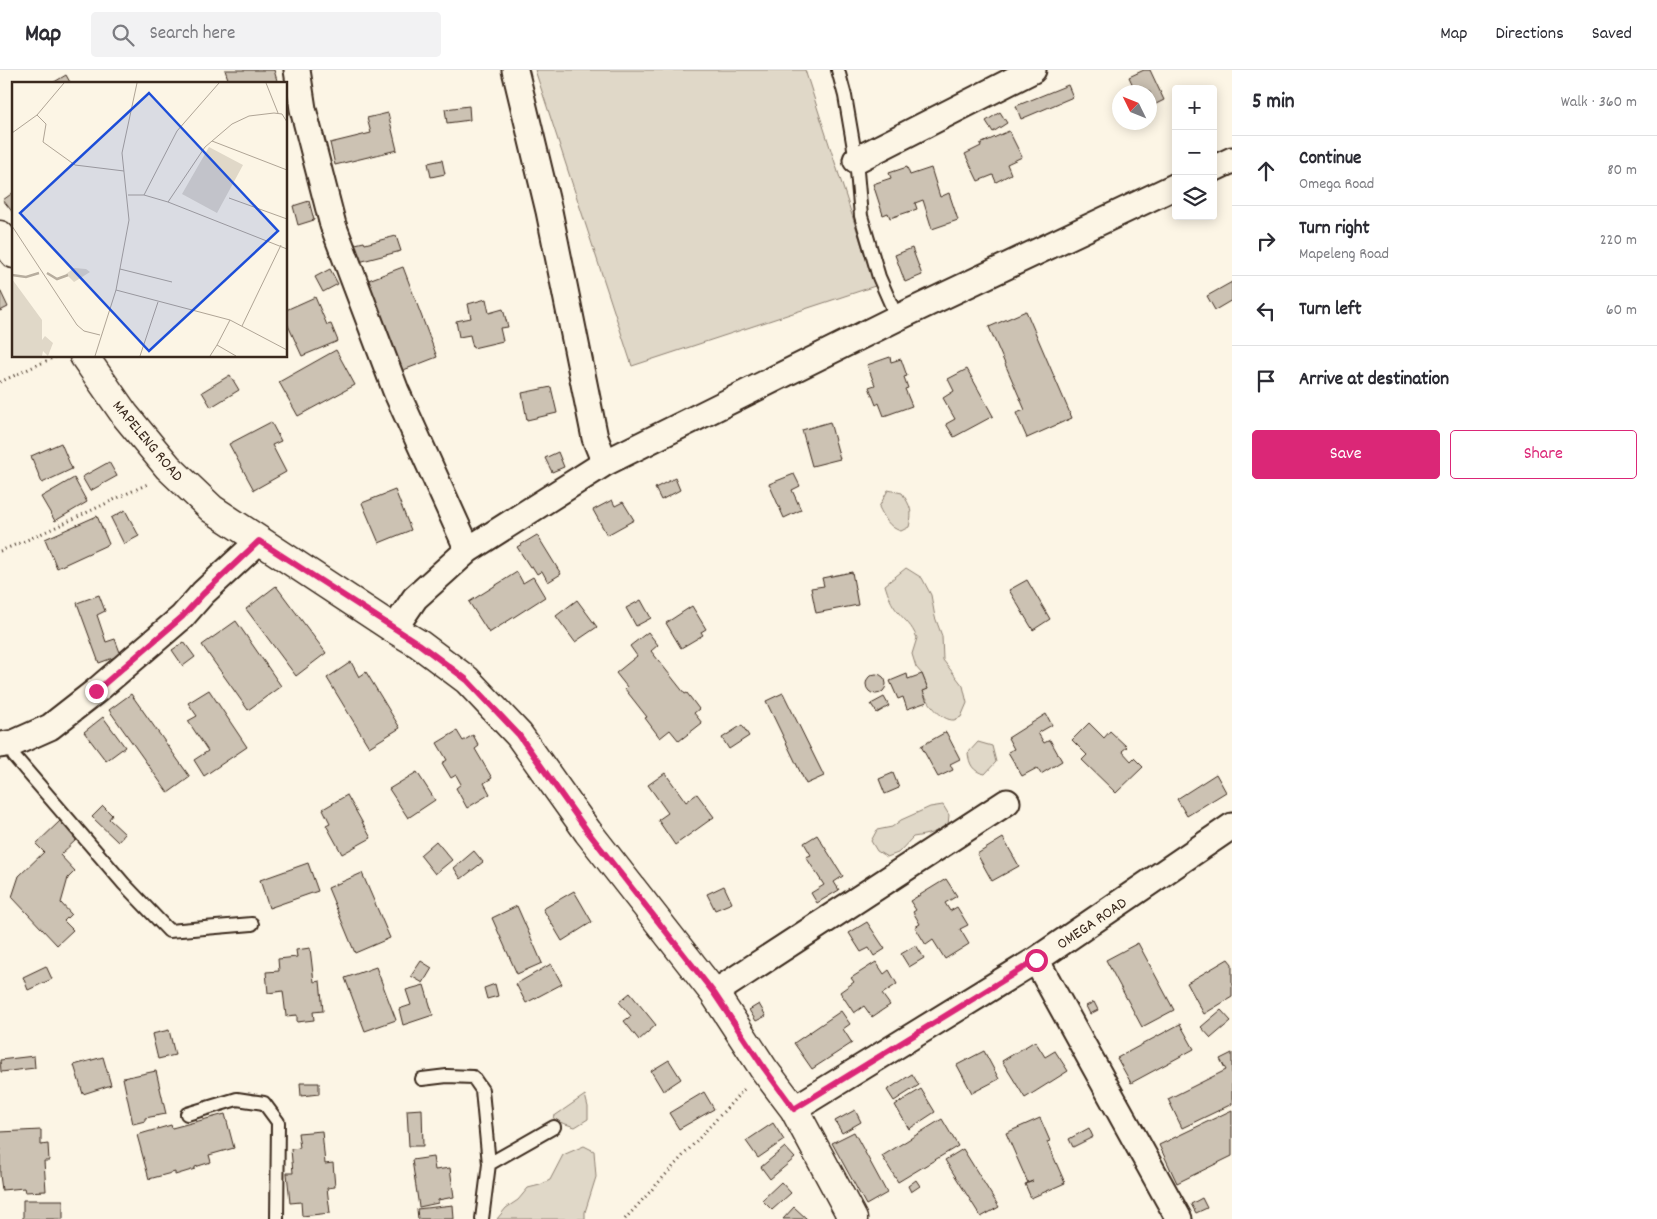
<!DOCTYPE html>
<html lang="en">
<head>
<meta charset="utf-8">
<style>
	body { margin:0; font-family:Dekko,sans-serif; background:#f2f2f3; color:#2b2b33 }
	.controls { position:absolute; right:15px; top:15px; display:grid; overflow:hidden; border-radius:5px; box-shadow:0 2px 12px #0003 }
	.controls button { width:45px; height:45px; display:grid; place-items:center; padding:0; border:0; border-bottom:1px solid #e1e1e2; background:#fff; color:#2b2b33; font:25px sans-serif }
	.compass { position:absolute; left:1112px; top:15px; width:45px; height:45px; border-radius:50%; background:#fff; box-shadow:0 2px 12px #0003; rotate:313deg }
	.stop { position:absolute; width:15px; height:15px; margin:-11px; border:4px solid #db2777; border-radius:50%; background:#fff }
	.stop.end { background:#db2777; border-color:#fff; box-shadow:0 1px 5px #0008 }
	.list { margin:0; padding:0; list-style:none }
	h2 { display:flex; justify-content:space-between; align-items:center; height:65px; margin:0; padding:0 20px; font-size:21px }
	h2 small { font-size:16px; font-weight:400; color:#7c7c81 }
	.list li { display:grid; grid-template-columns:32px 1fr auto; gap:15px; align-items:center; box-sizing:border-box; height:70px; padding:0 20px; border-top:1px solid #e1e1e2 }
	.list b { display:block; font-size:19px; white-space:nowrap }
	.list p { margin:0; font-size:16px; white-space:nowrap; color:#7c7c81 }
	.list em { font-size:16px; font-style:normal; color:#7c7c81 }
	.actions { display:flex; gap:10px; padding:15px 20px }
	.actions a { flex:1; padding:11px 0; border:1px solid #db2777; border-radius:5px; text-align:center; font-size:18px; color:#db2777 }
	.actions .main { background:#db2777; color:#fff }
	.icon { flex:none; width:28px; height:28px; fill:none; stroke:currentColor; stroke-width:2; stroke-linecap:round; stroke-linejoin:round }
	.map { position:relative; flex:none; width:1232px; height:1149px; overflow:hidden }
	header { display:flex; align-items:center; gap:30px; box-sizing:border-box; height:70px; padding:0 25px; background:#fff; border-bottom:1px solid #e1e1e2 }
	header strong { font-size:24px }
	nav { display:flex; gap:28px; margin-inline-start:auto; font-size:18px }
	.search { width:350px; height:45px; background:#f2f2f3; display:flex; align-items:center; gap:12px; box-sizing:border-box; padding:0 18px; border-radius:5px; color:#7c7c81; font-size:19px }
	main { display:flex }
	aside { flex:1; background:#fff }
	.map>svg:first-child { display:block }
</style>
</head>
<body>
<header>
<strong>Map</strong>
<div class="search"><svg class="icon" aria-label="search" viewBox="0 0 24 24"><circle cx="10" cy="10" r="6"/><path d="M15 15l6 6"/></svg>Search here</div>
<nav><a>Map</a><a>Directions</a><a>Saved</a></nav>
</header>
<main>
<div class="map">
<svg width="1232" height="1149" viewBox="0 0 1232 1149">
	<rect width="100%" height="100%" fill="#fcf5e5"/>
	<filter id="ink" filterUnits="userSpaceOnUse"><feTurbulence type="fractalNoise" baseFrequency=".02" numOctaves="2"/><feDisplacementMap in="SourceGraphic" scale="10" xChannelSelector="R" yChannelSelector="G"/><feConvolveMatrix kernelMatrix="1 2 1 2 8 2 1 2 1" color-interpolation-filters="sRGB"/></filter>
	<g filter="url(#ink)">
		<path fill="#e0d8c8" stroke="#8e8173" d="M535,0H805L875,216L632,296Z
			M888,420L902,423C911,437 913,441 909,457L901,461C889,458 884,447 879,437Z
			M906,498L922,508L931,525L935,547L942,566L943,590L963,616L967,633L961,647C959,648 956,649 954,650C941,651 927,631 923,621L928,619L922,604L916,597L912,584L917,568C911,554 907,553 898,542C891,534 888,525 885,515Z
			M978,672L992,676L996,692L985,704C973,702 969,694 968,683Z
			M943,735L949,745L948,755C937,762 927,765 913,767L898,783L887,787L877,781L871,771L877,760L892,757L901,750L930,737Z
			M585,1025L588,1037V1049L575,1057L556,1051L553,1047Z
			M584,1076L594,1081L596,1107L585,1142V1149H497L506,1138L518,1130L528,1118L540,1115L550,1110L563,1085Z"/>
		<path fill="#ccc2b3" stroke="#3b2a1e" d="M225,0H274L278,14H233L232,11L229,12Z
			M1144,0H1150L1164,30L1150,37V22H1128L1135,20L1129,7Z
			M66,5L71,14H51Z
			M1068,15L1073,27L1021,49L1016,36Z
			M469,36L470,50L447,53L445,39Z
			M1000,42L1007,53L993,62L986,51Z
			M388,43L397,80L335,95L330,73L371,63L367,48Z
			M1009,61L1022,87L1007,94L1011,104L996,112L993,105L978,111L965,84L981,76L980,74Z
			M442,90L445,104L431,107L428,93Z
			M907,97L910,105L931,98L940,127L949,123L958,150L932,159L923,130L915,133L917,139L890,148L888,143L883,145L873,114L891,108L889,103Z
			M14,122V144L3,130Z
			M309,131L314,150L298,155L293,136Z
			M396,166L401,181L355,193L351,175L364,172L365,174Z
			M912,178L922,205L905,212L895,185Z
			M403,197L437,287L401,301L366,211Z
			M330,199L338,214L323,222L315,207Z
			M1232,212V230L1215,240L1207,226Z
			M0,220L8,237L0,241Z
			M315,227L327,255L331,254L338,271L302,286L286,251V240Z
			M486,229L489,243L503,239L508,257L500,258L503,271L473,278L470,265L459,267L456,251L471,248L468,234Z
			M1026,241L1072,348L1027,368L1016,343L1025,340L989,257Z
			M336,280L355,315L298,346L279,312Z
			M890,287L891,292L901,289L907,306L904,307L908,318L905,319L912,336L884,346L879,333L876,335L869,317L875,315L867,295Z
			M967,299L993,346L954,367L946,354L955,349L943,328L954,321L948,309Z
			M230,305L239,320L211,337L202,322Z
			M551,317L557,343L527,350L522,323Z
			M271,352L281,371L272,375L286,402L254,420L229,374Z
			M830,352L840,389L812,396L802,360Z
			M61,373L72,399L42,413L31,386Z
			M558,382L564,397L552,402L545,388Z
			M109,392L117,406L90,421L82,407Z
			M794,404L800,416L792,420L801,440L784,448L769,414Z
			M74,408L87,432L55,451L41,427Z
			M675,408L680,420L661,430L655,418Z
			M395,420L411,460L379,473L362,433Z
			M612,430L615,436L623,432L634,450L607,465L593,440Z
			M125,440L139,466L124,474L111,448Z
			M97,446L109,474L57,498L45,469Z
			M537,465L561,504L548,512L542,501L537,504L532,496L530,497L517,477Z
			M517,502L523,513L533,507L545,527L489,563L469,532Z
			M852,502L858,535L816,543L811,518L824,516L822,508Z
			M1027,510L1050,549L1033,560L1009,520Z
			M276,516L326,583L296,606L246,539Z
			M99,525L105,541L97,545L106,572L115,569L121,585L99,593L77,533Z
			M577,530L597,557L575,572L556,546Z
			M641,530L651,548L636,556L626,538Z
			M692,536L706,559L701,562L703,565L681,578L666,553Z
			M236,551L281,616L248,640L202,575Z
			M648,562L658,575L651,581L685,624L687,623L699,639L694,643L702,653L679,671L670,660L660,668L645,648L647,647L625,619L627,617L616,603L637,586L630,576Z
			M184,572L195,587L183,596L172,580Z
			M351,592L359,607L366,602L400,658L369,677L327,608Z
			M866 614a10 10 0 1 1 20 0a10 10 0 1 1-20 0Z
			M907,604L908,609L922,604L928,619L923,621L927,632L907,639L903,627L898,629L890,611Z
			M209,620L247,677L204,706L194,690L208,681L188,651L197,646L188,633Z
			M783,623L824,706L806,714L766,631Z
			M131,624L190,707L168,723L109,640Z
			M884,627L889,636L877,643L871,634Z
			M1046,644L1052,655L1038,663L1044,673L1050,670L1062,691L1041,704L1037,698L1022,706L1008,682L1014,679L1008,668Z
			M103,647L125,677L106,691L84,662Z
			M1089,653L1104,668L1110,661L1127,677L1122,681L1131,691L1134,688L1143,697L1116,723L1082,690L1087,685L1072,670Z
			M742,655L749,666L729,679L722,668Z
			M457,661L463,671L473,665L479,676L475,679L492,708L484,713L490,724L467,738L456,718L461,714L456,705L451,708L442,693L447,690L437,673Z
			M946,662L960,689L950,694L953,700L938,707L921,676Z
			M417,702L435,730L408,748L389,719Z
			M665,703L686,732L697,724L714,747L675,775L658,750L668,743L648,715Z
			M893,703L899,718L885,724L879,709Z
			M1216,704L1226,722L1187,746L1177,729Z
			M347,725L371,768L342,784L326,755L330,753L323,739Z
			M103,736L112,745L109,749L125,764L118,772L92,747Z
			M60,751L77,769L60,785L75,801L68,808L61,833L71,844L64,851L73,860L57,875L12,827L19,806L44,782L36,774Z
			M817,765L843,806L834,812L839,820L817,833L811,823L824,815L806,787L811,785L804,773Z
			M1003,768L1019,796L992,811L977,784Z
			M436,771L452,790L435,804L420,785Z
			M474,781L483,792L461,809L454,798Z
			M308,793L318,821L269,838L260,810Z
			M362,803L390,868L355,883L328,818Z
			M946,809L957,826L945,833L950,841L957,837L968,855L960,859L969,874L945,889L933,870L926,875L915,857L920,854L913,842L916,840L910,831Z
			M724,816L732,833L715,840L707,824Z
			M574,821L592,852L562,871L543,839Z
			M517,836L542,893L517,904L492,848Z
			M867,852L885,879L874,886L869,878L861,882L849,863Z
			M1138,873L1174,940L1142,957L1106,890Z
			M916,875L924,888L909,897L901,884Z
			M310,878L314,912L320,911L323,941L313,942L314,950L297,952V945L286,946L283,921L268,923L266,902L279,901L278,889L297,887L296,880Z
			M1228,889L1232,894V927L1204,944L1187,913Z
			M421,891L432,898L423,913L411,906Z
			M876,892L884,904L889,900L897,914L882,924L890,935L872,947L864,936L854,943L840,922L854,912L851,908Z
			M551,894L562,914L526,933L516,914Z
			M46,896L52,909L28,920L23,907Z
			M376,897L396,950L365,961L345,908Z
			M495,914L498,926L487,929L484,918Z
			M424,915L433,945L403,955L399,939L411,935L406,920Z
			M630,923L656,955L639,970L624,951L631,946L619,932Z
			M1094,932L1098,940L1090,944L1086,936Z
			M759,934L766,946L756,951L749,940Z
			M1221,940L1231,951L1211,968L1201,957Z
			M841,941L850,954L843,959L852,973L812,999L794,973Z
			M1180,954L1194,979L1131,1013L1117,988Z
			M169,960L175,985L158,989L152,964Z
			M1035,971L1045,987L1055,981L1068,1001L1025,1028L1002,991Z
			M984,981L999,1009L972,1023L957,995Z
			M1232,983V1034L1182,1058L1168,1029L1226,1000L1220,989Z
			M34,986L35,998L1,1002L0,990Z
			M103,987L111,1015L83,1024L74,995Z
			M669,990L681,1009L663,1021L651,1001Z
			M156,1001L166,1044L145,1048V1051L133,1054L123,1008Z
			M912,1004L919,1015L894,1031L887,1020Z
			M300,1013H319V1024L301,1026Z
			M921,1019L935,1042L909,1059L895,1035Z
			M704,1022L714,1039L679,1059L669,1043Z
			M422,1039L423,1076H409L407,1040Z
			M855,1040L861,1052L842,1063L835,1051Z
			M1232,1040V1086L1177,1113L1159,1075Z
			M225,1044L234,1078L209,1085L211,1092L195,1097V1099L175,1105V1102L149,1109L137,1065L171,1055L172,1058Z
			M1040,1048L1050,1071L1047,1072L1065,1113L1031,1128L1025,1114L1033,1111L1028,1113L1006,1063Z
			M942,1049L958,1076L898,1112L882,1086Z
			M773,1053L784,1070L758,1088L746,1071Z
			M1089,1058L1093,1067L1073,1077L1069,1069Z
			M41,1060V1075L48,1074L49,1091H44L46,1121L25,1122L24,1118L2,1120L0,1105V1062Z
			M322,1061L325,1094L333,1093L335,1117L327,1118L330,1143L302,1146L301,1132L290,1133L287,1103H293L291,1079L300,1078L298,1063Z
			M854,1062L887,1123L866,1135L832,1073Z
			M785,1077L795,1088L770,1109L761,1097Z
			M963,1079L999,1137L981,1147L945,1090Z
			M433,1087L435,1100L450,1098L454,1127L438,1130V1133L419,1137L412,1090Z
			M916,1110L920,1116L911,1122L908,1116Z
			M781,1112L791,1123L772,1140L762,1130Z
			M1202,1128L1207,1138L1196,1143L1191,1134Z
			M23,1130H63V1149H23Z
			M453,1135L454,1149H418L417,1139Z
			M794,1137L807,1149H783Z"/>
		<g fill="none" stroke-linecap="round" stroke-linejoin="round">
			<g stroke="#3b2a1e" stroke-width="16">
				<path id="service" d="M838,0L845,26L856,90L861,146L879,207L897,248
					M14,673V686L124,814L169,861L252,854
					M422,1009L447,1006L473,1007L482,1020L489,1094
					M187,1044L237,1029L264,1033L278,1052L277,1149
					M482,1149L489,1094L554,1057"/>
			</g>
			<g stroke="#3b2a1e" stroke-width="29">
				<path id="minor" d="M297,0L303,39L333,155L396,321L468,480
					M515,0L549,141L595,368L605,393
					M856,90L1033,0
					M1213,99L1232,90
					M394,559L415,528L468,480L605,393L897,248L1176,116
					M0,675L14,673L50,657L96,621L182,547L203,523L259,471
					M1036,890L1179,1149
					M714,923L1007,732
					M794,1039L1036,890L1232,756"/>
			</g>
			<g stroke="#3b2a1e" stroke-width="31">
				<path id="tertiary" d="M0,165L14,184
					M84,286L125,345L168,397L212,439L394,559L419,574L467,610L519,665L588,762L714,923L763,998L794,1039L853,1149"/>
			</g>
			<path stroke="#3b2a1e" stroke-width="3" stroke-dasharray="1 4" stroke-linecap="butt" d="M0,312L57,286
				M0,481C51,461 99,436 150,413
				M625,1149L746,1017"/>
			<use href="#service" stroke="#fcf5e5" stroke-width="12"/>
			<use href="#minor" stroke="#fcf5e5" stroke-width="25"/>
			<use href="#tertiary" stroke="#fcf5e5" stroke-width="28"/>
		</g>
	</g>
	<g fill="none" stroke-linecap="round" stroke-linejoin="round" filter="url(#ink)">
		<path stroke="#db2777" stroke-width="6" d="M96,621L182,547L203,524L259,471L419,574L467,610L519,665L588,762L714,923L764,998L794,1039L1036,890"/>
	</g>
	<g text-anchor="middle" stroke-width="5" stroke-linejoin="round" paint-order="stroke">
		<g font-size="16" fill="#3b2a1e" stroke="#fcf5e5">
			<text transform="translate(149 370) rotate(50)" y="6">MAPELENG ROAD</text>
			<text transform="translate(1091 852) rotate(-34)" y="6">OMEGA ROAD</text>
		</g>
	</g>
	<g transform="translate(12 12)">
		<rect width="275" height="275" fill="#fcf5e5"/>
		<path d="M197,65L231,83L205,131L170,112ZM62,186L74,187L78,190L62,200L54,192ZM0,197L30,238V258L33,254L41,261L36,274L31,269L30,274H0Z" fill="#e0d8c8"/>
		<path fill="none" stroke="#b7ad9e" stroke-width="2.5" d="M35,191L45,197L56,193M0,193L14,195L27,191"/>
		<path fill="none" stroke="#afa495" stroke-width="1" d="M254,1L266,31M25,33L34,42L31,60L63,83L112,89M0,51L25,33L52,1M200,59L275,88M116,113H132L156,120L275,167M132,113L165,49L207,1M217,116L275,137M156,120L193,65L220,42L237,34L262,31L270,32L275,40M0,144L65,243L72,249L88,253M108,187L160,200M104,208L218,238L275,268M230,244L269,163M205,263L218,238M83,274L104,208L117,138L110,71L125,1M128,274L146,220M198,274L205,263L224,274"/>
		<path fill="#1d4ed8" fill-opacity="0.15" stroke="#1d4ed8" stroke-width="2.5" d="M137,11L266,149L137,269L8,131Z"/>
		<rect width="275" height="275" fill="none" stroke="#3b2a1e" stroke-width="2.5"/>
	</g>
</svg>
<div class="controls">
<button>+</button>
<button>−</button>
<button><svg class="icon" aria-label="layers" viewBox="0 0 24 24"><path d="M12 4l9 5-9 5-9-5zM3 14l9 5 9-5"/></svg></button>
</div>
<svg class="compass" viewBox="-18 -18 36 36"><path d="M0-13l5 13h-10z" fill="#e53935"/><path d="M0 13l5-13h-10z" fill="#7c7c81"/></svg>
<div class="stop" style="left:1036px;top:890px"></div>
<div class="stop end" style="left:96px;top:621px"></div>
</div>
<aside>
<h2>5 min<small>Walk · 360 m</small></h2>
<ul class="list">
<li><svg class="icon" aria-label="ahead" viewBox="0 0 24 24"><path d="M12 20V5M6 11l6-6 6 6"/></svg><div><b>Continue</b><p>Omega Road</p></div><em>80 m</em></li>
<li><svg class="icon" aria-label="right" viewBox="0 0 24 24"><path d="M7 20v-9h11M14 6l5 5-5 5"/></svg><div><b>Turn right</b><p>Mapeleng Road</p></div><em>220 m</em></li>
<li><svg class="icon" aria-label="left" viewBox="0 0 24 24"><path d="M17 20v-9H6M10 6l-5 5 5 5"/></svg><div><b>Turn left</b></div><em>60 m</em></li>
<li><svg class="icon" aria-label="arrive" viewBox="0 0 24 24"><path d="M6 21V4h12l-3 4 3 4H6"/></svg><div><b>Arrive at destination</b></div></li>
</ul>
<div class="actions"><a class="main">Save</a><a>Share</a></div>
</aside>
</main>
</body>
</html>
